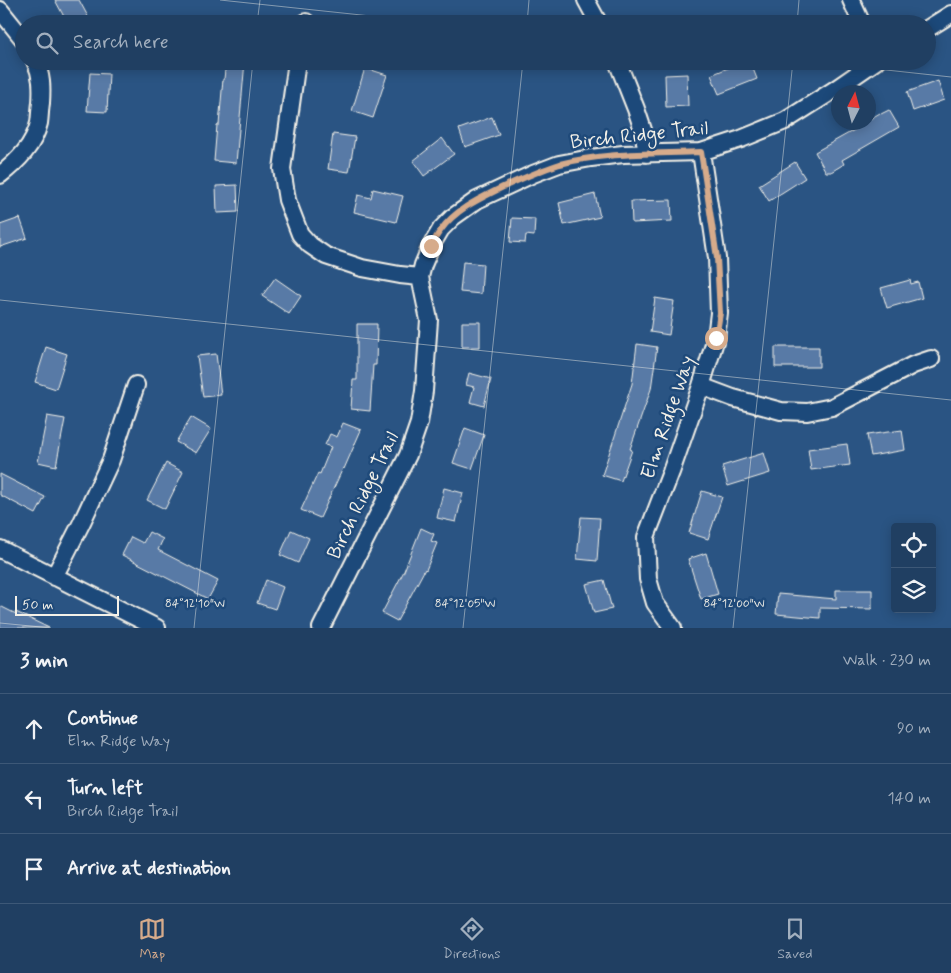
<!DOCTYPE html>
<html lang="en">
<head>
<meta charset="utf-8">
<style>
	body { margin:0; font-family:Mynerve,sans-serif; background:#284668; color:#f1f3f6 }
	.controls { position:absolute; right:15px; bottom:15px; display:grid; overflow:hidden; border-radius:5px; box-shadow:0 2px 12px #0003 }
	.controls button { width:45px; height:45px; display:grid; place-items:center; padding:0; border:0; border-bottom:1px solid #3d5877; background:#203f62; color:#f1f3f6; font:25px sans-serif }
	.compass { position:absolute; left:831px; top:85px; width:45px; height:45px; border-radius:50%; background:#203f62; box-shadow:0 2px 12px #0003; rotate:6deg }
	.scale { position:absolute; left:15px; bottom:12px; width:104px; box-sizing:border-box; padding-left:5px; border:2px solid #f4f1e8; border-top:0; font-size:14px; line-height:18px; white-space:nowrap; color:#f4f1e8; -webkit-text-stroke:4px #1f4a7a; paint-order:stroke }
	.stop { position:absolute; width:15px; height:15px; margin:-11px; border:4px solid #d6ab8b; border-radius:50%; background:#fff }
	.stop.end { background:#d6ab8b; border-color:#fff; box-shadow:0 1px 5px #0008 }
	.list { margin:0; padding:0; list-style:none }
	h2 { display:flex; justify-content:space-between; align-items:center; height:65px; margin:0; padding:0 20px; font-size:21px }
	h2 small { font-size:16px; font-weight:400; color:#a2afbe }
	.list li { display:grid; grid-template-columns:32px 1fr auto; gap:15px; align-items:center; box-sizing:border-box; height:70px; padding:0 20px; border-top:1px solid #3d5877 }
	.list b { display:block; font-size:19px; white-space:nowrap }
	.list p { margin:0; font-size:16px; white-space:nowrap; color:#a2afbe }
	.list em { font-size:16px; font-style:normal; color:#a2afbe }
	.icon { flex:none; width:28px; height:28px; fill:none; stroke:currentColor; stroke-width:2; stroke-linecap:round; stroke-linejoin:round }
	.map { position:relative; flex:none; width:951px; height:628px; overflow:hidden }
	.search { position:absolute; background:#203f62; box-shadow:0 2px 12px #0003; left:15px; right:15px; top:15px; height:55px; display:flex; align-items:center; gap:12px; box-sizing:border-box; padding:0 18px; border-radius:28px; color:#a2afbe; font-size:19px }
	.sheet { height:275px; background:#203f62 }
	nav { display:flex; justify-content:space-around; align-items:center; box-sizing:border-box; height:70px; border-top:1px solid #3d5877; background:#203f62; font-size:14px; color:#a2afbe }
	nav a { display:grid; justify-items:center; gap:2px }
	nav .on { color:#d6ab8b }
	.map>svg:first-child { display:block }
</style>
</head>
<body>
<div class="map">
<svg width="951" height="628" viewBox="0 0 951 628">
	<rect width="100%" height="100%" fill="#2a5483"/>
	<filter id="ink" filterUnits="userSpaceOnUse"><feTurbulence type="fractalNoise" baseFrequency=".02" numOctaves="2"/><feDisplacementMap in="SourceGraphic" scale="10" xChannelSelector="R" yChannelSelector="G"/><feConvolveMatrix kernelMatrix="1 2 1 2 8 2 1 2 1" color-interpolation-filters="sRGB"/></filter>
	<g filter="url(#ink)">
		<path fill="#587aa6" stroke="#f4f1e8" d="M55,0H79L92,24H68Z
			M226,61H245L236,163L214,161L217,125H219L223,79H224Z
			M745,61H750L757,79L719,94L711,75Z
			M365,68L387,75L373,118L352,111Z
			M90,73L109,74L107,112L87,111Z
			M687,74L688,106L666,107L665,75Z
			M938,81L944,100L913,111L907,92Z
			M889,110L899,127L842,160L844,164L831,172H826L815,152L858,128L857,126L864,122H868V120L880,113L881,114Z
			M492,117L499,135L465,147L459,129Z
			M333,134L355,137L349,172L328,169Z
			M442,138L454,154L424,176L413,161Z
			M795,162L805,178L769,201L759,185Z
			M237,185L238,212L217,213L216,186Z
			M373,189L403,196L396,222L354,212L358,195L371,198Z
			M595,194L600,217L564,225L559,203Z
			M671,200L672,221L632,223L631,201Z
			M20,218L27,238L0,247V225Z
			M512,218L535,219L534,236L526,235L525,243L510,242Z
			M463,262L483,264L481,294L460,292Z
			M275,278L301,296L289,314L262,296Z
			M910,280L911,284L918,282L922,298L887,308L881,288Z
			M655,298L674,301L669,335L650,332Z
			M462,322H480V347H462Z
			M357,324H377L376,365H373L370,411L351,409L353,380H357Z
			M637,344L657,347L651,389L630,449L632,450L621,481L602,475L632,384Z
			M46,347L67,354L56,389L35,382Z
			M775,347H819V367H775Z
			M216,354L221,395L203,397L197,356Z
			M469,373L491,379L484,406L470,402L474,387L466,385Z
			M47,416L65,419L56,466L38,462Z
			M191,417L211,429L196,453L176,442Z
			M343,423L361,430L344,469L343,468L320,518L301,510L318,473L320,474L331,447L325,445L330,434L337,437Z
			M465,428L484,435L472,469L453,463Z
			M902,430L905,450L871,456L867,435Z
			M847,444L850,465L811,470L808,449Z
			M764,453L770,473L728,486L722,466Z
			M166,463L183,472L165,509L147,500Z
			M0,474L45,497L36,514L0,495Z
			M444,488L463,493L456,522L437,518Z
			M702,491L722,497L708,539L689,533Z
			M581,517L600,518L597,561L577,559Z
			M421,528L434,534L431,541L437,543L426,570L425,569L397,621L382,613L404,571Z
			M291,530L309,538L298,563L280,555Z
			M149,532L163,539L158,550L218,581L208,599L122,555L131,537L143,543Z
			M706,553L718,594L701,599L688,559Z
			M266,580L283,587L275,609L257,603Z
			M604,580L612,609L594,613L586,584Z
			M836,590H872V609L820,608V618L776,614L778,594L836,599Z
			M0,606L16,614V612L49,628H0Z"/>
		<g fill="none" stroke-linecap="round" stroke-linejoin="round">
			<g stroke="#f4f1e8" stroke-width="20">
				<path id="street" d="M586,0L599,24
					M851,0L862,24
					M0,10L24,40
					M306,24V22
					M927,29L951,14
					M297,61L282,169L287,200L300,234L310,245L326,256L362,268L400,275L420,277
					M617,61L636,109L643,130L647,154
					M0,175C18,161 34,145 39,123C40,116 40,109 41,103C42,88 42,75 35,61
					M701,386L733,398L781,411L807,412L832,407L913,365L931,359
					M0,549L157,628
					M54,577L81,524L111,460L136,385
					M321,628L408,455L419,423L424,391L429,320L420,277L423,265L431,246L441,229L453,217L477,200L533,174L559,164L591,158L623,154L701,152L741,139L785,121L834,90L876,61
					M673,628L655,603L648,579L646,537L671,472L701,386L716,338L719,313L717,258L701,152"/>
			</g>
			<use href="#street" stroke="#1f4a7a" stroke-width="16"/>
		</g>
	</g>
	<g fill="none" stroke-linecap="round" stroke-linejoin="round" filter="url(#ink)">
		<path stroke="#d6ab8b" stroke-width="6" d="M431,246C434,241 437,235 441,230C456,209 481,198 503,187C522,179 540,170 560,164C606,152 654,154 701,152L717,258L720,313L716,338"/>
	</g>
	<path fill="none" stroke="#f4f1e8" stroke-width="1" stroke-opacity="0.45" d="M220,0L446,24M257,24L260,0M527,24L529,0M797,24L799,0M803,61L951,77M0,300L951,400M0,623L51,628M194,628L253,61M463,628L523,61M733,628L793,61"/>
	<g text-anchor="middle" stroke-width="5" stroke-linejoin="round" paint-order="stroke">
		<g font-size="20" fill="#f4f1e8" stroke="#1f4a7a">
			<text transform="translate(639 134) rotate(-6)" y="7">Birch Ridge Trail</text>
			<text transform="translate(667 417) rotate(-71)" y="7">Elm Ridge Way</text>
			<text transform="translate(362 495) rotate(-64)" y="7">Birch Ridge Trail</text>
		</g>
	</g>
	<g font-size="12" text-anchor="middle" fill="#f4f1e8" stroke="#1f4a7a" stroke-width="5" stroke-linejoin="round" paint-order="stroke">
		<text x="195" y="607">84°12'10"W</text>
		<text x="465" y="607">84°12'05"W</text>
		<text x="734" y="607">84°12'00"W</text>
	</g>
</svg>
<div class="controls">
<button><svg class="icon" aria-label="locate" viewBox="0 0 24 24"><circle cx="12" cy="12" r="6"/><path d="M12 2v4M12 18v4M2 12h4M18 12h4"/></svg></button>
<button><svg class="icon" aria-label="layers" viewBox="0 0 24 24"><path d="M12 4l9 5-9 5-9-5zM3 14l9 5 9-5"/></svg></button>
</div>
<svg class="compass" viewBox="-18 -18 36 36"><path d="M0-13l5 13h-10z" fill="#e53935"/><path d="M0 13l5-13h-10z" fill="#a2afbe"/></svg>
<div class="scale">50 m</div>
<div class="stop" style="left:716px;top:338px"></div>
<div class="stop end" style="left:431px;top:246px"></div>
<div class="search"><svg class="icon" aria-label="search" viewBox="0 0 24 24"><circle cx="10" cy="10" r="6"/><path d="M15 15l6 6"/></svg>Search here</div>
</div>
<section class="sheet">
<h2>3 min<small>Walk · 230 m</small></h2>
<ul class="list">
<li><svg class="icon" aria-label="ahead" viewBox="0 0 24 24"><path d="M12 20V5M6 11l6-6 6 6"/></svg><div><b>Continue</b><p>Elm Ridge Way</p></div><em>90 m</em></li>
<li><svg class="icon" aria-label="left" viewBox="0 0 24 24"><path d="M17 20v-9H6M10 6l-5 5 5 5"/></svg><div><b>Turn left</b><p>Birch Ridge Trail</p></div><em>140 m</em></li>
<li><svg class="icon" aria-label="arrive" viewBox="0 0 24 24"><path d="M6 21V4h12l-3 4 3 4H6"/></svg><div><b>Arrive at destination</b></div></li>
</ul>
</section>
<nav>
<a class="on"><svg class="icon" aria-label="map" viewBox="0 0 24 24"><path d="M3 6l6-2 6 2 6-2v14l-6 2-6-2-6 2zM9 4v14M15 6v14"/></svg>Map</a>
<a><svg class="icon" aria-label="directions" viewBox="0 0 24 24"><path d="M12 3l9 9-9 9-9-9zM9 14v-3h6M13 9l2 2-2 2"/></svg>Directions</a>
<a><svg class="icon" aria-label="saved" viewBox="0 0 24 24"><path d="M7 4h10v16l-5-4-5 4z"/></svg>Saved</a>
</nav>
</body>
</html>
